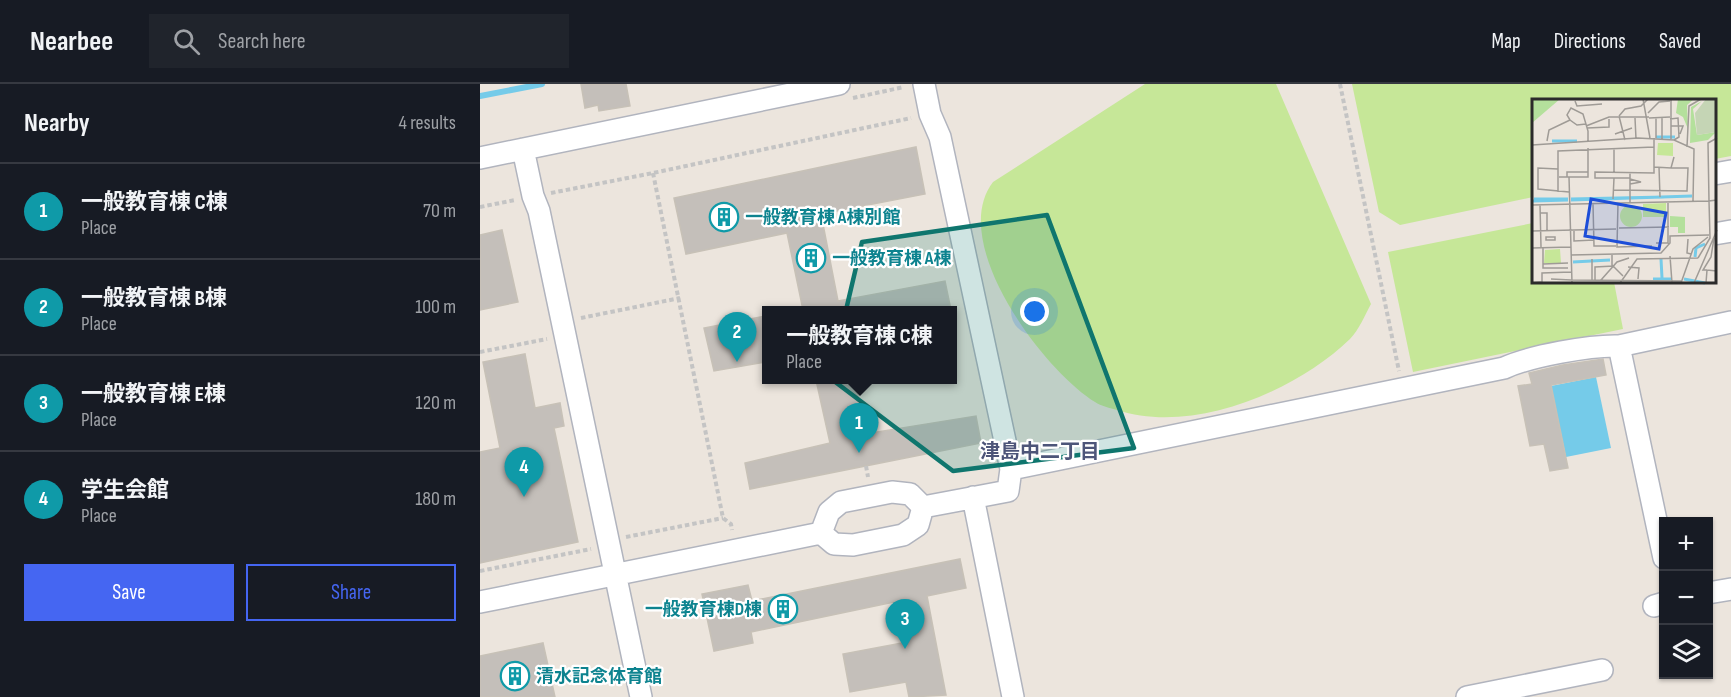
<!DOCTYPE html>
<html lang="en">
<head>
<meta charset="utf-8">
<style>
	body { margin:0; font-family:"Sofia Sans Condensed","Noto Sans JP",sans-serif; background:#20242c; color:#f1f3f6 }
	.controls { position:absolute; right:18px; bottom:18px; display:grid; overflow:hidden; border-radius:0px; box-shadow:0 2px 4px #0004 }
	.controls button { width:54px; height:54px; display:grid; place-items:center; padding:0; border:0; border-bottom:2px solid #363941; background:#171b24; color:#f1f3f6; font:30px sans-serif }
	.you { position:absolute; left:555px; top:228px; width:21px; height:21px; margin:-15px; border:4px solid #fff; border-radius:50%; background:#1a73e8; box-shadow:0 0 0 9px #1a73e833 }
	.badge { display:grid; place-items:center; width:39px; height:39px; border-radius:50%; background:#4566f2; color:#fff; font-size:20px; font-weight:700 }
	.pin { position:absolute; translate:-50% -50px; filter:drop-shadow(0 2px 3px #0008) }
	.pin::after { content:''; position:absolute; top:32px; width:21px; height:18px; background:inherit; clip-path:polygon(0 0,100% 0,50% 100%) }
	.popup { position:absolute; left:282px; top:222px; width:195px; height:78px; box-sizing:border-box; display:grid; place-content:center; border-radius:0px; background:#171b24; filter:drop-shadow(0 2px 4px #0005); font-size:20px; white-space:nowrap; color:#9ea1a6 }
	.popup b { font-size:22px; color:#f1f3f6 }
	.popup::after { content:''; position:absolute; left:50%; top:100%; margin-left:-12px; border:12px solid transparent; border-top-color:#171b24 }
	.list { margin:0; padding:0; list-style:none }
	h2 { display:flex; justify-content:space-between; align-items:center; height:78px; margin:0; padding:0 24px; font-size:26px }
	h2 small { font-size:20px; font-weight:400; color:#9ea1a6 }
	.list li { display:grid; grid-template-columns:39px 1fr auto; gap:18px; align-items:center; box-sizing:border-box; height:96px; padding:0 24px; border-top:2px solid #363941 }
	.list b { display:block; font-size:22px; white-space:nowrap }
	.list p { margin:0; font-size:20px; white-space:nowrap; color:#9ea1a6 }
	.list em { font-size:20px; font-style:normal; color:#9ea1a6 }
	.actions { display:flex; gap:12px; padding:18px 24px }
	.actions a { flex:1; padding:14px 0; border:2px solid #4566f2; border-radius:0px; text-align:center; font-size:21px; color:#4566f2 }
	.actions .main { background:#4566f2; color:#fff }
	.icon { flex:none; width:33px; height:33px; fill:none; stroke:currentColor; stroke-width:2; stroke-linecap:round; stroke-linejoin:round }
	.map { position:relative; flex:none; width:1251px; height:613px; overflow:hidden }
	header { display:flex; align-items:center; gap:36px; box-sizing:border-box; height:84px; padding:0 30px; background:#171b24; border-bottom:2px solid #363941 }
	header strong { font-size:28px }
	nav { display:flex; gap:33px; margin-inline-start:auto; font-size:21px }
	.search { width:420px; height:54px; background:#20242c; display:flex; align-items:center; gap:15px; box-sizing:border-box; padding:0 21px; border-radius:0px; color:#9ea1a6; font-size:22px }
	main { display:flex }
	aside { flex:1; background:#171b24 }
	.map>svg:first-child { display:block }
</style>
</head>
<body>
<header>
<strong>Nearbee</strong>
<div class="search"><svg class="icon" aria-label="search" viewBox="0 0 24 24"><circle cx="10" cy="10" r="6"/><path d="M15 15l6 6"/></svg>Search here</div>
<nav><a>Map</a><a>Directions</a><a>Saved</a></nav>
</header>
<main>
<aside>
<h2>Nearby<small>4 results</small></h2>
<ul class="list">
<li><span class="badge" style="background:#0f9aa8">1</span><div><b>一般教育棟 C棟</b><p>Place</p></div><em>70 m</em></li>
<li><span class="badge" style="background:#0f9aa8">2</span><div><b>一般教育棟 B棟</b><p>Place</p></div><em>100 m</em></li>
<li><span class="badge" style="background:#0f9aa8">3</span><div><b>一般教育棟 E棟</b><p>Place</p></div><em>120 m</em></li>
<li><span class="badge" style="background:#0f9aa8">4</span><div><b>学生会館</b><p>Place</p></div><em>180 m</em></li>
</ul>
<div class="actions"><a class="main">Save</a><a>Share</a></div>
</aside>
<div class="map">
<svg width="1251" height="613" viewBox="0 0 1251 613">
	<rect width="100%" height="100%" fill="#ece5dd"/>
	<path fill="#c6e798" d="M665,0H796L891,220C885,231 879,246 870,255C815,308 712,351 637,326C630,324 621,322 615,318C563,286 467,158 513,98Z
		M872,0H1251V72L1235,75L1234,16H1053V113L920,141L899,128Z
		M1053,139V198H1134L1143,245L933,288L908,168Z"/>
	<path fill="#75cbe9" d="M1116,293L1131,364L1086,373L1071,302Z"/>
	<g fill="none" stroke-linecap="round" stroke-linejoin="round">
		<path stroke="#75cbe9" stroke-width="6" d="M0,12L62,0"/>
	</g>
	<path fill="#c4bfba" stroke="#c7c1b7" stroke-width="1.5" d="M101,0H146L150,22L119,27L118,21L105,24Z
		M436,63L445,110L341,130L358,217L465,197L471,226H323L307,149L206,170L194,114Z
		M22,146L38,218L0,226V151Z
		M286,232V278L234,287L224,244Z
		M45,270L55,324L80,319L84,342L74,344L98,458L0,479V368L20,364L3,278Z
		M1123,275L1126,291L1071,301L1088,384L1070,387L1064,360L1050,362L1038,302L1052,300L1049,289L1083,281Z
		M336,296H375L385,350L496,332L501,359L270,405L265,379L350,359Z
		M480,475L486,504L447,512L466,611L429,613L426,598L370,608L363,570L422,559L414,518L271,548L273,559L234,567L222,510L268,501L272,517Z
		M63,559L75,613H0V572Z"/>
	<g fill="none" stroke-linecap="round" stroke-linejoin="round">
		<g stroke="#b1b4be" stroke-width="24">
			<path id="minor" d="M43,65L53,112L59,127L161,613
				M0,74L359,0
				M1234,90L1251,87
				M1234,150L1251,147
				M1139,262L1184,474
				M531,385L1024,284C1050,272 1111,261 1139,262L1251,238
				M493,413L533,613
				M341,449L354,460L373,461L423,451L438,441L443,423
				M1228,509L1251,505
				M0,518L341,449L349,428L361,418L412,408L430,410L443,423L528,407L531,385L460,53L450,30L444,0
				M1174,522L1184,519
				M987,613L1122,586"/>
		</g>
		<path stroke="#c4c4c4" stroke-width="4" stroke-dasharray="4.5 3" stroke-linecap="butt" d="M860,0L919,287
			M373,14L424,3
			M173,89L243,434L251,440L252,446
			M71,109L173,89L431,34
			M0,123L35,116
			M101,234L200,214
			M0,268L67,255
			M386,382L388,393
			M146,453L243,434
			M0,487L111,465"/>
		<use href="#minor" stroke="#fff" stroke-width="21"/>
	</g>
	<path fill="#0f766e" fill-opacity="0.2" stroke="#0f766e" stroke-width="4.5" stroke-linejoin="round" d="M567,131L654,364L473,387L350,294L382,158Z"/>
	<defs>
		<g id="building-ring" transform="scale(1.5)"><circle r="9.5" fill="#fff" stroke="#0f9aa8" stroke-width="1.5"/><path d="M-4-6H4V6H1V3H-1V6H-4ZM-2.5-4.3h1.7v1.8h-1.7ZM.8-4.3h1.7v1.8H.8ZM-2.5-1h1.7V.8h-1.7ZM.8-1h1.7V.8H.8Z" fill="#0f9aa8"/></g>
	</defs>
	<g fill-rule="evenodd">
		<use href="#building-ring" x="244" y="133"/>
		<use href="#building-ring" x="331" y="174"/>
		<use href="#building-ring" x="303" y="525"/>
		<use href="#building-ring" x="35" y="592"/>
	</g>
	<g text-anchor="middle" stroke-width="4.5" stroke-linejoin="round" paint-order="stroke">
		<g font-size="18" font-weight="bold" fill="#0d838f" stroke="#fff" text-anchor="start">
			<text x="265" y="139">一般教育棟 A棟別館</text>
			<text x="352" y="180">一般教育棟 A棟</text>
			<text x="282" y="531" text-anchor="end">一般教育棟D棟</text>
			<text x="56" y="598">清水記念体育館</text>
		</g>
		<g font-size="20" font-weight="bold" fill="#4d5579" stroke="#fff">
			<text x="560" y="374">津島中二丁目</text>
		</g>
	</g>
	<g transform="translate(1052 15)">
		<rect width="184" height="184" fill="#ece5dd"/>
		<path d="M0,0H28L0,24ZM146,0H162L155,6L156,30L151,18L144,14ZM170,2L161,10L165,36L184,33L176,41L158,44L159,8ZM138,117L153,118V134H146V128H138Z" fill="#b4e09c"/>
		<path d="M174,0H184V33L165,36L163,14Z" fill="#c5d5b5"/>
		<path d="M126,44H141V57L125,56ZM134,104V118H111V105ZM88 117a11 11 0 1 1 22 0a11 11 0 1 1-22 0ZM28,150L29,164H12L13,151Z" fill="#c6e798"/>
		<path fill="none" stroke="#75cbe9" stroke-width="3" d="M124,38H143M20,42H45M2,100H36M39,100L133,98M39,101L160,97M1,102L36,101M163,158L164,149L173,145M129,160L130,179M41,163L78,161M121,180H140M152,180L173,184"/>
		<path fill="none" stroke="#9f9b96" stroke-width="1.5" d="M111,0L118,39M139,0V40M43,2L45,7L70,5M116,14L127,3L138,2M87,17L93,10L109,7L116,0M87,17L93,41M103,19L104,40M117,19L138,18M124,19V39M130,19V40M138,20L146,19L147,38L142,41M54,25L45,26L38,21L35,16L39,9L51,15L56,32V43M54,27L77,18H117M139,27H151L148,35M55,29L77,28V20M83,35L100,29M15,42L17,31L38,21M0,46L106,39L142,41L162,50L161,102M155,48L157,7L169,0M122,68L139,69L142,58M127,68L128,98M26,70L6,69V90L37,93M82,73V49M27,78H56V49M35,78V73H56M37,78L40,184M98,79H63V73L122,74V39M98,80L109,83L98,85M82,91L155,92L156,69H139M26,93V52L122,48M81,100L82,79M177,102L176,44L185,39M86,104L85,148L120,147M98,104V74M61,105L62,147H84M0,106L177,102M8,106L9,148M8,114H15V132M87,129L137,128M42,131V142L62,141M0,132L84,130M14,138H23V141H14ZM156,140L155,154L159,155M124,144H136V103M11,148V169H36M0,149L39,148M80,155V166L91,177M39,156L129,154L138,144V137L177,136M138,157L140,184M166,159L178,139L177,102L185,101M11,165L36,164M96,168L107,169L106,180M175,171H171L179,158L182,139M19,180L39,181M39,181L150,182M63,181V168L82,167M69,181L85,163L97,159M60,182V160M0,184L10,183V174L39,173M88,184L105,160L166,159M149,184L161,150L176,138M162,184L185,131M174,184L175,171L185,172"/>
		<path fill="#1d4ed8" fill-opacity="0.15" stroke="#1d4ed8" stroke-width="3" d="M59,100L134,114L127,150L53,137Z"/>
		<rect width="184" height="184" fill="none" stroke="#2b2b2b" stroke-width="3"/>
	</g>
</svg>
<div class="controls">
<button>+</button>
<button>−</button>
<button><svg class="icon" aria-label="layers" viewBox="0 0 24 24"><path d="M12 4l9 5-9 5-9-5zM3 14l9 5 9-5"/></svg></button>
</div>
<div class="you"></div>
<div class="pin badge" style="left:379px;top:369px;background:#0f9aa8">1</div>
<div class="popup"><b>一般教育棟 C棟</b>Place</div>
<div class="pin badge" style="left:257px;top:278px;background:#0f9aa8">2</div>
<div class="pin badge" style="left:425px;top:565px;background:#0f9aa8">3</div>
<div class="pin badge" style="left:44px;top:413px;background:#0f9aa8">4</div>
</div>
</main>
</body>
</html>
